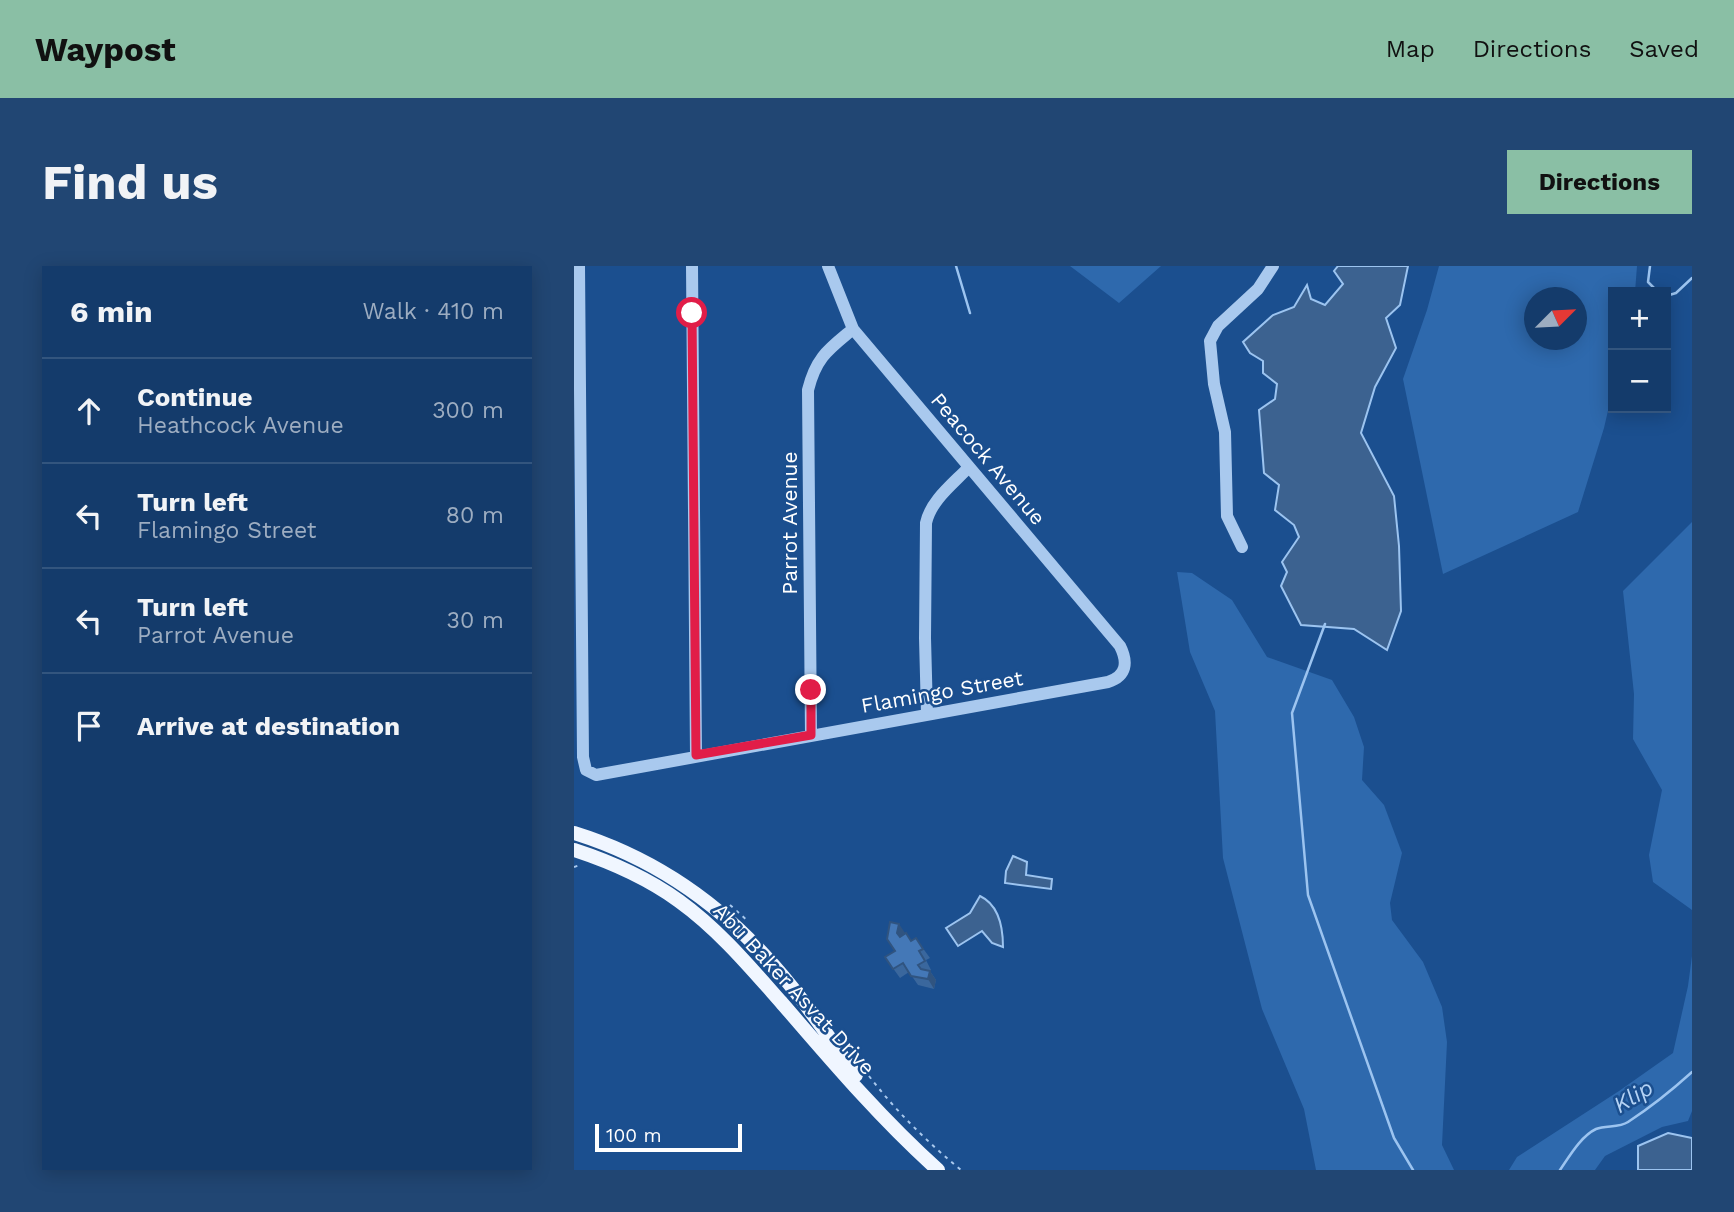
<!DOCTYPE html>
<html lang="en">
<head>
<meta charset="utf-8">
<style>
	body { margin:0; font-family:"Work Sans",sans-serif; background:#214673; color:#f1f3f6 }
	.controls { position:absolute; right:21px; top:21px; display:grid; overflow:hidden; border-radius:0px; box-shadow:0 4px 18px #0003 }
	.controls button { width:63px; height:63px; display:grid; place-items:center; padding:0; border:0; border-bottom:2px solid #33557e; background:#143b6b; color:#f1f3f6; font:35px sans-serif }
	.compass { position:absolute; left:950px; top:21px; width:63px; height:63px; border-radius:50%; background:#143b6b; box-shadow:0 4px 18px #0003; rotate:66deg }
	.scale { position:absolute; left:21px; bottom:18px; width:147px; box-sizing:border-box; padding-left:7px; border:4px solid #fff; border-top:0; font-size:19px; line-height:24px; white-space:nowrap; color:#fff; -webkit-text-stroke:5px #1b4f8f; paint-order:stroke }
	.stop { position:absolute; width:21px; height:21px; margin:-16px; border:5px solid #e11d48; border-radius:50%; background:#fff }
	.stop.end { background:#e11d48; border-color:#fff; box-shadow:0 2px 7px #0008 }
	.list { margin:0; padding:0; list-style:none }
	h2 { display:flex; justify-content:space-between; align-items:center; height:91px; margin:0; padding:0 28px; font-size:30px }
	h2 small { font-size:23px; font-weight:400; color:#9dadc1 }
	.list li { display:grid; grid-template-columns:46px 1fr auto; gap:21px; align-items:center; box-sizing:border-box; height:105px; padding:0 28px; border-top:2px solid #33557e }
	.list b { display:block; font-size:26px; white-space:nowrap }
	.list p { margin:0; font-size:23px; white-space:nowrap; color:#9dadc1 }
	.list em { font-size:23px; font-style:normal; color:#9dadc1 }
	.icon { flex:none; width:38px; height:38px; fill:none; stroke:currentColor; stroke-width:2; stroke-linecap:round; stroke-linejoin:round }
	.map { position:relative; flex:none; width:1118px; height:904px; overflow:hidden; border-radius:0px }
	header { display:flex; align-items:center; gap:42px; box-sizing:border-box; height:98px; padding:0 35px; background:#8abfa5; color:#111 }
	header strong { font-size:33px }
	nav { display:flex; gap:38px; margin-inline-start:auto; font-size:24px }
	.intro { display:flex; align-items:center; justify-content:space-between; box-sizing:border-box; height:168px; padding:0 42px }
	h1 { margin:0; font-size:49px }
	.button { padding:18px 32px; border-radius:0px; background:#8abfa5; color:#111; font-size:24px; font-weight:700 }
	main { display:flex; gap:42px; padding:0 42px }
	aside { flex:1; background:#143b6b; border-radius:0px; box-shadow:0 4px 18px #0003 }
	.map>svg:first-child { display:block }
</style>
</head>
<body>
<header>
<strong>Waypost</strong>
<nav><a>Map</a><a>Directions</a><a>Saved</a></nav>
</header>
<div class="intro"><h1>Find us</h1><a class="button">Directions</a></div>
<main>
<aside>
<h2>6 min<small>Walk · 410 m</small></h2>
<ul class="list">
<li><svg class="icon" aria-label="ahead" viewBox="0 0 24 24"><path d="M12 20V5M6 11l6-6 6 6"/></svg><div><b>Continue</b><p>Heathcock Avenue</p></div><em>300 m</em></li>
<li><svg class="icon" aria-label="left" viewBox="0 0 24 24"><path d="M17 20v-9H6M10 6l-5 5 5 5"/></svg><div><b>Turn left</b><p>Flamingo Street</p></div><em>80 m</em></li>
<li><svg class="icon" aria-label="left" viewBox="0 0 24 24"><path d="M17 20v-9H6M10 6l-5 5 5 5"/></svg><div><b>Turn left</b><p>Parrot Avenue</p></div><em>30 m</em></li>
<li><svg class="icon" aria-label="arrive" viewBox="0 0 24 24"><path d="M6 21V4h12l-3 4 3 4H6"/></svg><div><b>Arrive at destination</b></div></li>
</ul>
</aside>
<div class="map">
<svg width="1118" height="904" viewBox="0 0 1118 904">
	<rect width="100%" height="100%" fill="#1b4f8f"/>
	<path fill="#2e69ad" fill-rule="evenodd" d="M496,0H587L545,37Z
		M865,0H1063L1061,26H1039V123L1030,162L1004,246L869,308L829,113L853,44ZM960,32H1002V74H960Z
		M1118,256V644L1079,616L1075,589L1088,524L1059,473L1060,428L1049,325Z
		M603,306L618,307L658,334L693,391L758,414L780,451L790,481L788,514L810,539L828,587L816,637L818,654L849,696L868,741L873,776L868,879L880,904H742L730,843L688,743L649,592L641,445L616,386Z
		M1118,690V845L1114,855L1088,861L1031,890L1021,904H935L943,891L1045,825L1099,787L1114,720Z"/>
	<path fill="#3c6290" stroke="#9cc4f0" stroke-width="2" d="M764,0H834L826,39L812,52L822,82L801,121L787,167L820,230L825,280L827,345L813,384L780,363L727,359L707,320L713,306L708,296L725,271L720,259L701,244L705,219L690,207L685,144L701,133L703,118L689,107V95L676,87L669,76L699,49L720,41L733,19L737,33L751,39L769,18L760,5Z
		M439,590L453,596L452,609L478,613L477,623L431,617L432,605Z
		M406,630C425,639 429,662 429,681L418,677L408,665L384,680L372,662L396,647Z
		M1094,867L1118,872V904H1064V880Z"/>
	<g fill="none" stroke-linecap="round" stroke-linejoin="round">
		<path stroke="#9cc4f0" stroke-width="2.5" d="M382,0L396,47
			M1076,0L1074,16L1084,26
			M1092,30L1102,27L1118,12
			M751,358L718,447L734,629L820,872L839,904
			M986,904C995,891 1007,870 1022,863C1032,859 1045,862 1054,856C1077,841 1097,825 1118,806"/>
		<path stroke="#a9c9ee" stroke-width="2" stroke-dasharray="3.5 5" stroke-linecap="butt" d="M0,601L6,599
			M156,639L175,656
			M295,810C321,844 353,876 387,904"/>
		<path stroke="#a9c9ee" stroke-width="12" d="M5,0L9,491L12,504L22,509L534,416C553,410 554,396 546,380L279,63L254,0
			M118,0L122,489
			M668,281L653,250L651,166L640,118L636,75L644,60L684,23L699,0
			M353,448L351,372L352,257C357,234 379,218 395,201
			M237,469L234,124C242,91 255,83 279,63"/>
		<path stroke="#f0f6ff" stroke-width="14" d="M0,567C74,590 139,633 191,690C225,726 253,769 282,809
			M0,584C37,596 73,612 105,635C144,663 176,701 207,736C257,794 307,853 364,904"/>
	</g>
	<path fill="#3a679d" d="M331,667L338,675L348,681L356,692L352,694L357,704L356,705L362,714L360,723L344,719L335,706L326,712L311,691L321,685Z"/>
	<path fill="#305480" d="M325,658L331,667L329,676L323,667Z
		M356,705L362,714L360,723L354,713Z"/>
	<path fill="#4478b7" stroke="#305480" stroke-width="2" d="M316,656L325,658L323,667L326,671L332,667L337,675L342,672L349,683L345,685L351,695L344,699L347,703L356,705L354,713L337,710L329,697L319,703L311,691L321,685L313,673Z"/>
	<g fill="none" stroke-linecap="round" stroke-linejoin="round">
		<path stroke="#e11d48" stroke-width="9" d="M118,47L122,489L237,469V424"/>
	</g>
	<g text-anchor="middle" stroke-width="5" stroke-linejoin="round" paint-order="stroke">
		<g font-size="21" fill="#fff" stroke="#1b4f8f">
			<text transform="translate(414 193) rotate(50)" y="7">Peacock Avenue</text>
			<text transform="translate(216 257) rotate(-90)" y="7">Parrot Avenue</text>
			<text transform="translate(368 426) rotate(-10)" y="7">Flamingo Street</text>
			<text transform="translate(220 723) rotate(47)" y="7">Abu Baker Asvat Drive</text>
		</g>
		<g font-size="23" font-style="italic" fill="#b5d3f5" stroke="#1b4f8f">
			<text transform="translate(1059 830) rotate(-32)" y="8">Klip</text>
		</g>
	</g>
</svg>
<div class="controls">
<button>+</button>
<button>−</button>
</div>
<svg class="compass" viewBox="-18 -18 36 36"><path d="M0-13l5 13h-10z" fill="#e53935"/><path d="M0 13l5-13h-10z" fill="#9dadc1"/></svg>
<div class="scale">100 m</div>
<div class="stop" style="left:118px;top:47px"></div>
<div class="stop end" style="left:237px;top:424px"></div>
</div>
</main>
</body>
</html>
